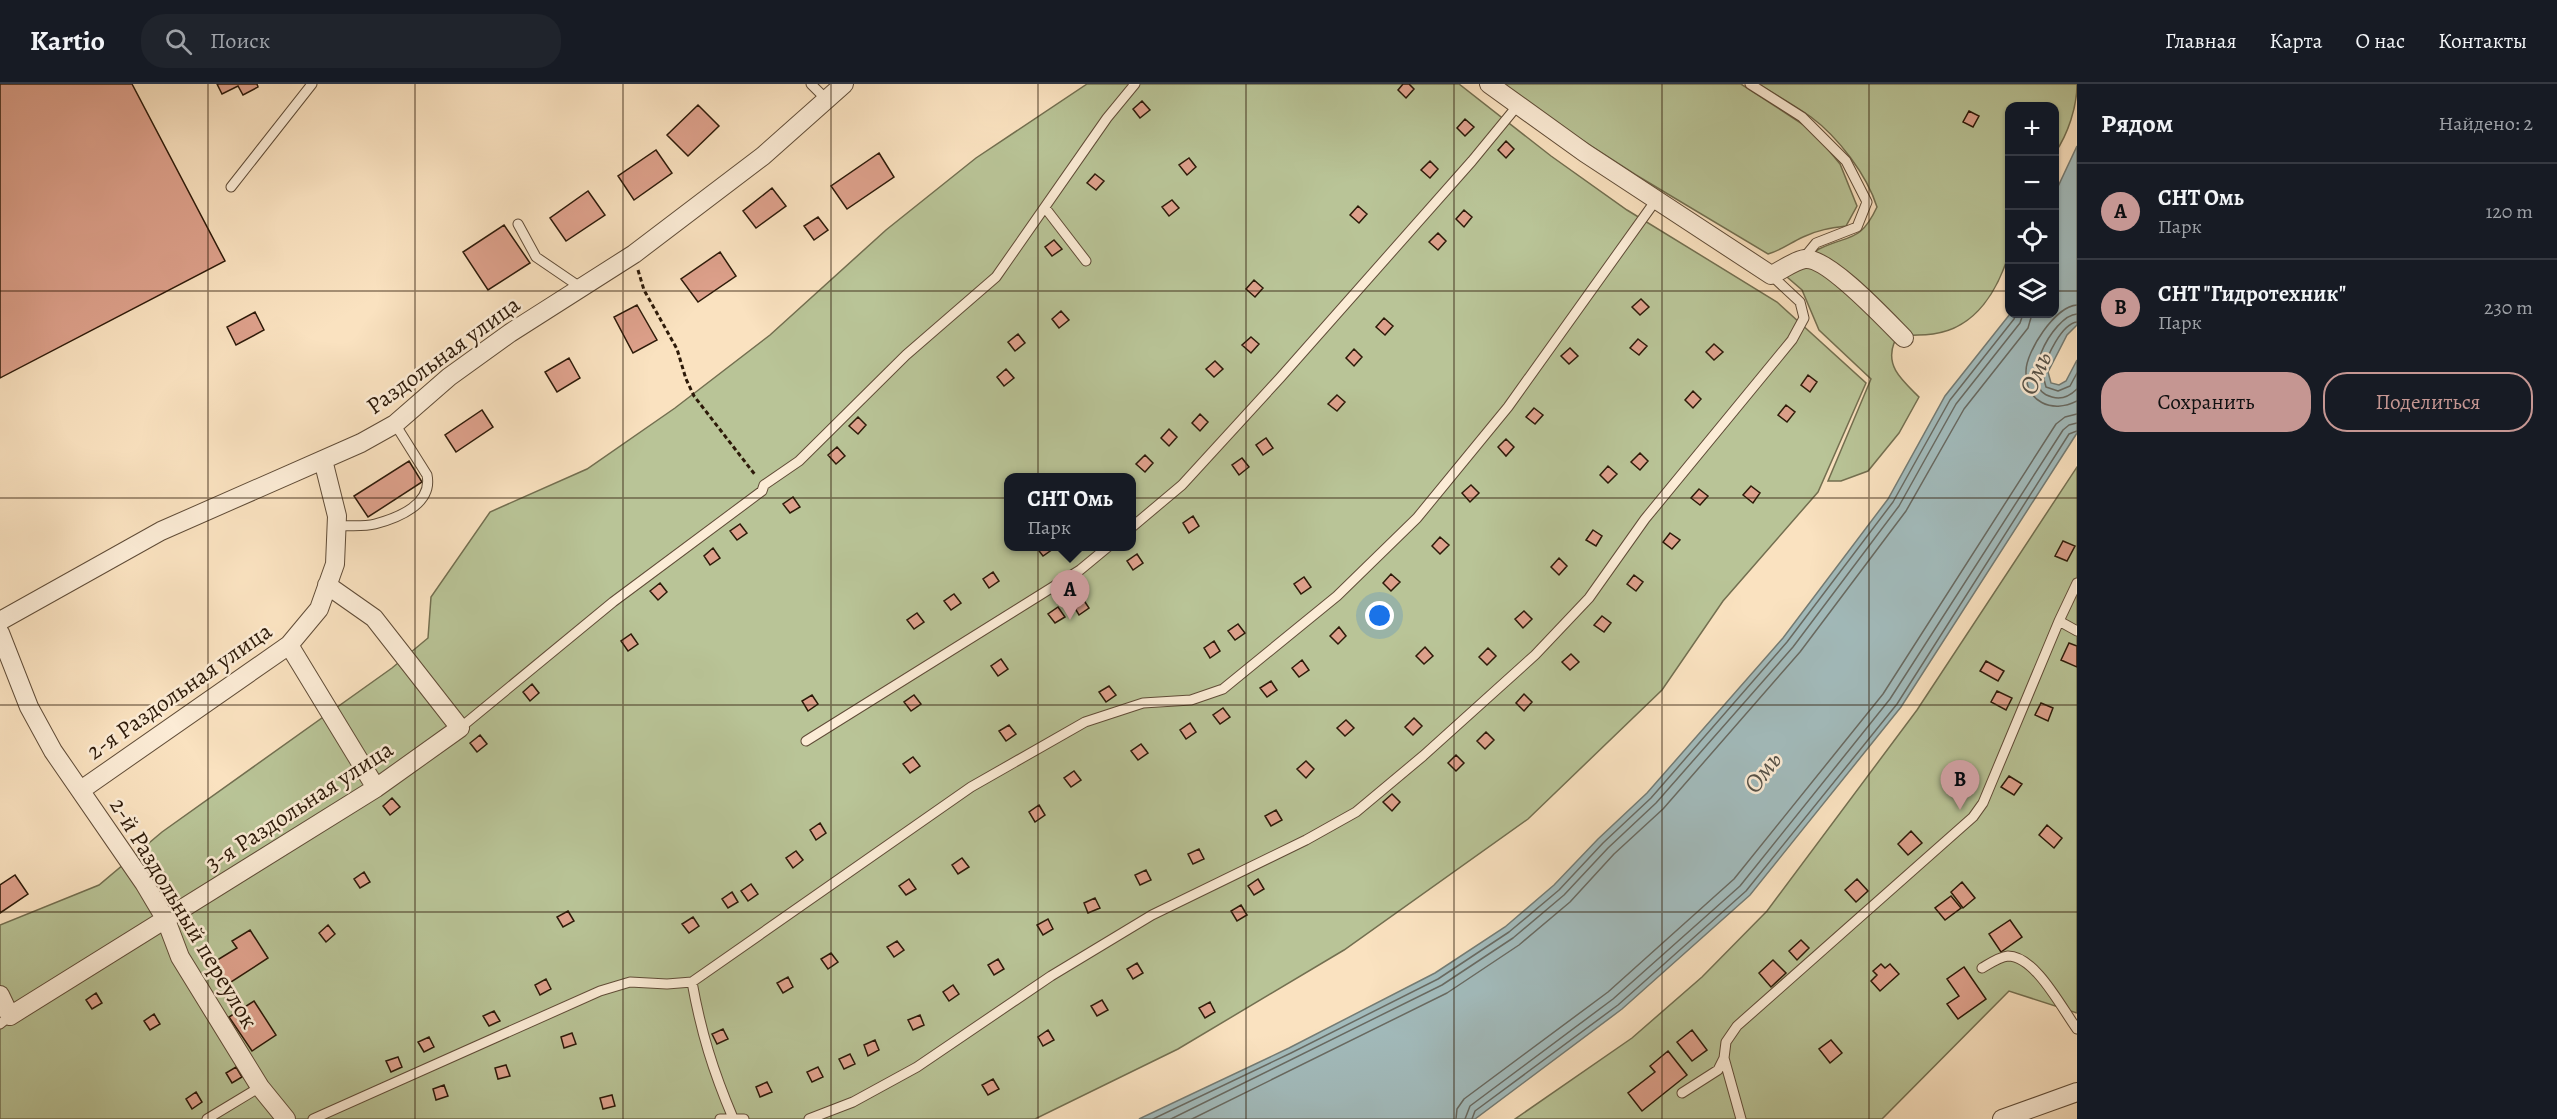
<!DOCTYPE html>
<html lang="ru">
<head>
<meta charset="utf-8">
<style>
	body { margin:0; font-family:Alegreya,serif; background:#20242c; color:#f1f3f6 }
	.controls { position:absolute; right:18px; top:18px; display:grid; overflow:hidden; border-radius:12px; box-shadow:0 2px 4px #0004 }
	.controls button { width:54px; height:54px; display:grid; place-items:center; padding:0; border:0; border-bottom:2px solid #363941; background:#171b24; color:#f1f3f6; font:30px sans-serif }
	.you { position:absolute; left:1380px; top:532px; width:21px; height:21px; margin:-15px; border:4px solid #fff; border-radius:50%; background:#1a73e8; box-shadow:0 0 0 9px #1a73e833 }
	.badge { display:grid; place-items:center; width:39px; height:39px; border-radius:50%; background:#c59692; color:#111; font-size:20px; font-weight:700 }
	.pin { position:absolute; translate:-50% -50px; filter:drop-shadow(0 2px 3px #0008) }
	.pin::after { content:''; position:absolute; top:32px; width:21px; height:18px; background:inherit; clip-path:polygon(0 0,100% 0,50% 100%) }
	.popup { position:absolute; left:1004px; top:389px; width:132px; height:78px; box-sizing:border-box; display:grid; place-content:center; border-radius:12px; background:#171b24; filter:drop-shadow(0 2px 4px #0005); font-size:20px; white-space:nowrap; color:#9ea1a6 }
	.popup b { font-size:22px; color:#f1f3f6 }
	.popup::after { content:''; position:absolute; left:50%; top:100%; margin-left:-12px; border:12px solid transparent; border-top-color:#171b24 }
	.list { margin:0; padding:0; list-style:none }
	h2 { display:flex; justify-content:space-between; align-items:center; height:78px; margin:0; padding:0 24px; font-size:26px }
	h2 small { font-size:20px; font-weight:400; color:#9ea1a6 }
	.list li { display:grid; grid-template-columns:39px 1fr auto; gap:18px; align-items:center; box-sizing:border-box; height:96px; padding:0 24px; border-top:2px solid #363941 }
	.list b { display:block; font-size:22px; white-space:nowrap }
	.list p { margin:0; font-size:20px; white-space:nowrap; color:#9ea1a6 }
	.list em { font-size:20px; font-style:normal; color:#9ea1a6 }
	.actions { display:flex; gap:12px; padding:18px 24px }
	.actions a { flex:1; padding:14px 0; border:2px solid #c59692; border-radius:24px; text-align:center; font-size:21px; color:#c59692 }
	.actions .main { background:#c59692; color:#111 }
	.icon { flex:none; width:33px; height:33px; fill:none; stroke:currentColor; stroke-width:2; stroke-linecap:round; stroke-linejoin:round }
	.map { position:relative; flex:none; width:2077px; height:1035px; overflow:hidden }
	header { display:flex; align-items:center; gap:36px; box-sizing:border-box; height:84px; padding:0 30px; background:#171b24; border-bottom:2px solid #363941 }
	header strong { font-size:28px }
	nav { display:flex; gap:33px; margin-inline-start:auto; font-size:21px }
	.search { width:420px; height:54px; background:#20242c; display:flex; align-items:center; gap:15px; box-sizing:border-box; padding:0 21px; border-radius:24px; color:#9ea1a6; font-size:22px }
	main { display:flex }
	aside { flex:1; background:#171b24 }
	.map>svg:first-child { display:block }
</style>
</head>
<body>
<header>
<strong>Kartio</strong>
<div class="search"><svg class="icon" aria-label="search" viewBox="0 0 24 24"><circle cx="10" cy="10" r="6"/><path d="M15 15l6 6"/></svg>Поиск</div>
<nav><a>Главная</a><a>Карта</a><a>О нас</a><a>Контакты</a></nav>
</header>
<main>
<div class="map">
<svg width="2077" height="1035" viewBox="0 0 2077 1035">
	<rect width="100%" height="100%" fill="#fae2c0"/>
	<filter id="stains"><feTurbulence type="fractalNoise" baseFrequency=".00333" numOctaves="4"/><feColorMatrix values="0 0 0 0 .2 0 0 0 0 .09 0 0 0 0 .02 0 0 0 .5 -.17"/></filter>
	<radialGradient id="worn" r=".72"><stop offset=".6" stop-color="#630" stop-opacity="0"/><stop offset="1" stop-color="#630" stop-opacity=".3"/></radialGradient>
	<path fill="#b9c497" stroke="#736f50" stroke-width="1.5" fill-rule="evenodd" d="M1087,0H1459L1551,72L1627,126L1777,218L1866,299L1818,408L1723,517L1662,606L1528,735L1344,866L1178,965L1035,1035H0V841L99,801L162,748L392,584L428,554L431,513L490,428L587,385L675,324L770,251L886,146L976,74ZM1008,394H1132V462H1008Z
		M1502,0H1741L1813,47L1840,80L1857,122L1846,142C1831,144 1817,146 1803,153C1790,159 1782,166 1768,170L1636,91L1520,16Z
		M1759,0H2077C2077,23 2068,50 2055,69L2054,22H2010V166C1999,204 1977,244 1933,250C1912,253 1915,247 1894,259C1885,283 1903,297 1919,313L1899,349L1868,387L1841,397H1828L1871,295L1819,246L1802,206L1787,193C1797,184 1808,171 1819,165C1850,150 1860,159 1877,123C1867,91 1838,53 1811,33C1794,21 1776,11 1759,0Z
		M2077,383V929L2009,907L1882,1035H1515L1632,954L1702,893L1767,827L1917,626Z"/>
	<path fill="#a2bbbc" stroke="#737b74" stroke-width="1.5" d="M2077,62V241L2067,251L2048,288L2051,299L2059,301L2066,297L2077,276V349L1901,623L1750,811L1622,925L1475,1035H1139L1289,964L1435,889L1505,843L1554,801L1598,755L1647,709L1783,554L1888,415L1945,312L2010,230H2054L2055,109Z"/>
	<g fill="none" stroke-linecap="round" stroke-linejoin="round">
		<path stroke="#686a62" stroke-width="1.5" d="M2077,221C2055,222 2026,268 2026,287C2025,318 2052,330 2077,317
			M2077,230C2053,231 2014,304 2052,313C2062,316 2070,312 2077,305
			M2077,238C2061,240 2047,273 2042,288L2046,303L2058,307L2070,302L2077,289
			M1153,1035L1291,969L1438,895L1509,848L1559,806L1603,759L1651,714L1787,558L1893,418L1950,316L2014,235L2016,230
			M1171,1035L1442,901L1513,854L1564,811L1608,764L1656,719L1793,563L1899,422L1956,320L2020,239L2023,230
			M1192,1035L1447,909L1519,861L1570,818L1614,770L1663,725L1800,568L1906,427L1964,325L2028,244L2032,230
			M1456,1035L1457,1025L1464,1015L1608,908L1734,795L1883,610L2056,340L2065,333L2077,330
			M1465,1035L1470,1022L1613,915L1740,802L1890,615L2063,346L2069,341L2077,339
			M1472,1035L1475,1027L1618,921L1746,807L1897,620L2069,350L2077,347"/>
	</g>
	<path fill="#dea18c" stroke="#2d1a09" stroke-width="1.5" d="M0,0H132L225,177L0,294Z
		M217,0H257L258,3L243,11L238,2L222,10Z
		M1403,0H1409L1414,5L1406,14L1398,6Z
		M1142,17L1150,26L1140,34L1133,25Z
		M698,21L719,42L688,72L667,51Z
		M1969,27L1979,32L1973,43L1963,38Z
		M1465,35L1474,43L1465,52L1457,44Z
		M1506,57L1514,65L1506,74L1498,66Z
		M656,66L672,89L634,116L618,92Z
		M879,69L894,93L847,125L831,102Z
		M1189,74L1196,83L1187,91L1179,81Z
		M1430,77L1438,85L1430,94L1421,86Z
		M1095,90L1104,97L1096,106L1087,99Z
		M772,104L786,122L756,144L743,127Z
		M588,107L605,131L566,157L550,134Z
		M1172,116L1179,124L1169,132L1162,123Z
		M1358,122L1367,130L1359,139L1350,131Z
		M1464,126L1472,133L1464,143L1456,135Z
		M818,133L828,146L814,156L804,142Z
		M504,141L530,179L488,206L463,168Z
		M1438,149L1446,157L1438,166L1429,158Z
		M1054,156L1062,165L1052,172L1045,163Z
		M720,168L736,192L698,218L681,195Z
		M1254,196L1263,204L1255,213L1246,205Z
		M1641,215L1649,223L1640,231L1632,223Z
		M637,221L657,256L633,269L614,233Z
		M1061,227L1069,236L1059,244L1052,235Z
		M255,228L264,246L236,261L227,243Z
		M1384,234L1393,242L1385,251L1376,243Z
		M1018,250L1025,259L1015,267L1008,258Z
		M1251,253L1259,260L1251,269L1242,261Z
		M1638,255L1647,262L1639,271L1630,264Z
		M1714,260L1723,268L1714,276L1706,268Z
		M1570,264L1578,272L1569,280L1561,272Z
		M1354,265L1362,273L1354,282L1346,274Z
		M569,274L580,294L557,308L545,288Z
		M1215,277L1223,285L1214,293L1206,285Z
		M1006,285L1014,294L1004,302L997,293Z
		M1808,291L1817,298L1810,308L1801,301Z
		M1693,307L1701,315L1693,324L1685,316Z
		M1337,311L1345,318L1337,327L1328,320Z
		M1786,321L1795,328L1787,338L1778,331Z
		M1534,324L1543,331L1535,340L1526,333Z
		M482,326L493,343L456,368L445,351Z
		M1200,330L1208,338L1200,347L1192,339Z
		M858,333L866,341L858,350L849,342Z
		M1169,345L1177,353L1169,362L1161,354Z
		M1266,354L1273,364L1263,371L1256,361Z
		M1506,355L1514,363L1506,372L1498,363Z
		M837,363L845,372L836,380L828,371Z
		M1640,369L1648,377L1640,386L1631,378Z
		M1145,371L1153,379L1145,388L1136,380Z
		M1242,374L1249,383L1239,391L1232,381Z
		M409,377L422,398L368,433L354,412Z
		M1608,382L1617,390L1608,399L1600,391Z
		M1471,401L1479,409L1470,418L1462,409Z
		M1751,402L1760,409L1753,419L1743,411Z
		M1699,405L1708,412L1700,421L1691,414Z
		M793,413L800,423L790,429L783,420Z
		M1193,432L1199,442L1189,449L1183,439Z
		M740,440L747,449L737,456L730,447Z
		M1593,446L1602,452L1596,462L1586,456Z
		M1670,449L1680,456L1672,465L1663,458Z
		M1440,453L1449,461L1440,470L1432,462Z
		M2063,457L2075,462L2067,477L2055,472Z
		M1051,462L1053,465L1043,472L1036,463Z
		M713,464L720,474L710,481L704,472Z
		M1137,470L1143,479L1133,486L1127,477Z
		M1559,474L1567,482L1559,491L1551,483Z
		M993,488L999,497L989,504L983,495Z
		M1391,490L1400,498L1391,507L1383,499Z
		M1634,491L1643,498L1636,507L1627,500Z
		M1304,493L1311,503L1301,510L1294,500Z
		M660,499L667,508L658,516L650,507Z
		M954,510L961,519L951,526L944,517Z
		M1083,515L1089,524L1079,531L1073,521Z
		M1058,523L1065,533L1055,539L1048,530Z
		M1524,527L1532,535L1523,544L1515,535Z
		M917,529L924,538L914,545L907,536Z
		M1602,532L1611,539L1604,548L1594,541Z
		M1238,540L1245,549L1235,556L1228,547Z
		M1339,543L1346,552L1338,560L1330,552Z
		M631,550L638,560L628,567L621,557Z
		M1214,557L1220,567L1210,574L1204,564Z
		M2069,559L2077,562V583L2061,576Z
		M1425,563L1433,572L1424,580L1416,572Z
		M1488,564L1496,572L1487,581L1479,573Z
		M1571,570L1579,578L1570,586L1562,578Z
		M1001,575L1008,585L998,592L991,582Z
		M1302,576L1309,586L1299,593L1292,584Z
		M1986,577L2004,587L1998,597L1980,587Z
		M1271,597L1277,606L1267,613L1260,604Z
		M532,600L539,609L530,617L523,608Z
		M1109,602L1116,611L1106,618L1099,608Z
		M1997,607L2012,614L2006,626L1991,618Z
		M1524,610L1532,618L1524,627L1516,619Z
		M812,611L818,620L808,627L802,617Z
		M914,611L921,620L911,627L904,618Z
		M2041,619L2053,624L2048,637L2035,631Z
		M1223,624L1230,633L1220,640L1213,631Z
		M1414,634L1422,642L1413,651L1405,643Z
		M1346,636L1354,644L1345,652L1337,644Z
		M1190,639L1196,648L1186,655L1180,646Z
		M1009,641L1016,650L1006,657L999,647Z
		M1486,648L1494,656L1485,665L1477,657Z
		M480,651L487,660L477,668L470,659Z
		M1141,660L1148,669L1138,676L1131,667Z
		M1456,671L1464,679L1456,687L1448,679Z
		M913,673L920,682L910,689L903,680Z
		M1306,677L1314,685L1306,694L1297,685Z
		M1074,687L1081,696L1071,703L1064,694Z
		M2009,692L2022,700L2014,711L2001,703Z
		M1392,710L1400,718L1392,727L1383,718Z
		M392,714L400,723L390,731L383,722Z
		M1039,721L1045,731L1035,738L1029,728Z
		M1276,726L1282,736L1271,742L1265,732Z
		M820,739L826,749L816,756L810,746Z
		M2047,741L2062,754L2054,764L2039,751Z
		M1911,747L1922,759L1908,771L1898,760Z
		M1199,765L1204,775L1193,780L1188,770Z
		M796,767L803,776L793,784L786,774Z
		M962,774L969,783L958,790L952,781Z
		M1146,786L1151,796L1140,801L1135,791Z
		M364,788L370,798L360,804L354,795Z
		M15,791L28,810L0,829V801Z
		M909,795L916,805L906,811L899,802Z
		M1258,795L1264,805L1254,811L1248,802Z
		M1857,795L1868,807L1856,818L1845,806Z
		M1962,798L1975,814L1963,824L1951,808Z
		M751,800L758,810L748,817L741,807Z
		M732,808L738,818L728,824L722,815Z
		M1951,812L1961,824L1945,836L1935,824Z
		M1095,814L1100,824L1088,829L1084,819Z
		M1241,821L1247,831L1237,837L1231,827Z
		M568,827L574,837L563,843L557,833Z
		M693,833L699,842L689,849L682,840Z
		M1048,835L1053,845L1043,851L1037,841Z
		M2010,836L2022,853L2001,868L1989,850Z
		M328,841L335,850L326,858L319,849Z
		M250,846L268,874L228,900L214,878L237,864L232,857Z
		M1801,856L1809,864L1797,876L1789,867Z
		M897,857L904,866L894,873L887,863Z
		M831,869L838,878L828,885L821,875Z
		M998,875L1004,885L994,891L988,881Z
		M1773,876L1786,889L1771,903L1759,889Z
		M1137,879L1143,889L1133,895L1127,885Z
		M1881,880L1885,884L1890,880L1899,890L1880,907L1871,897L1877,891L1873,887Z
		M1964,883L1986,915L1958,935L1947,920L1959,912L1947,895Z
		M788,893L793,903L783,909L777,899Z
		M546,895L551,905L540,911L535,901Z
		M953,901L959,910L949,917L943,908Z
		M96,909L102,919L92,925L86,916Z
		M1102,916L1108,926L1097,932L1091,922Z
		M254,917L276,951L252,967L229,933Z
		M1210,918L1215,928L1205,934L1199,924Z
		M494,927L500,937L489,942L483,932Z
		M154,930L160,940L150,946L144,937Z
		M920,931L924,941L913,946L908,936Z
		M723,945L728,955L717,960L712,950Z
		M1048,946L1054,956L1043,962L1038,953Z
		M1692,946L1707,966L1692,977L1677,958Z
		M572,949L576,960L564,964L561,953Z
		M429,953L434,963L424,968L418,958Z
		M875,956L879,966L868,972L864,961Z
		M1831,956L1842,969L1830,979L1819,965Z
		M1668,967L1687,991L1642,1027L1628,1009L1655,988L1650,982Z
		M850,970L855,980L844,985L839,975Z
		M398,973L402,983L391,988L386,977Z
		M506,981L510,992L498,995L495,984Z
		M236,983L242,993L232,999L226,989Z
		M818,983L823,993L812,998L807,988Z
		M993,995L999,1005L988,1011L982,1001Z
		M767,998L772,1008L760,1013L756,1003Z
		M444,1001L448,1012L436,1016L433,1005Z
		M196,1008L202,1018L192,1025L186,1015Z
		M612,1011L615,1022L603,1025L600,1014Z"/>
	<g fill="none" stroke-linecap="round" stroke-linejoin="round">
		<g stroke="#604c37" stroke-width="11">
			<path id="service" d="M811,0L828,17
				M1750,0L1802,33L1846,77L1867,118L1857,143L1816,159L1803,175
				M231,103L312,0
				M1046,125L1086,177
				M518,140L536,173L580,203
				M337,442C349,441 363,443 375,440C398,434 433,420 427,391L395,340
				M1132,443L1182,401L1280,294L1472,77L1518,21
				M2059,537L2077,547
				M460,644L613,518L762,407L764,401L799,377L906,271L996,193L1107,34L1135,0
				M806,657L1080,486L1109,462
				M1982,884C1989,880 1999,873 2008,872C2035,872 2061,923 2077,945
				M692,898C701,948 713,987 733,1034
				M0,940L10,932
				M1682,1009L1718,986L1724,974
				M207,1035L260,1003
				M313,1035L600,907L630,898L667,900L692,898L971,703L1085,638L1143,619L1191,616L1223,605L1337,512L1417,434L1508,323L1656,116
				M720,1035H744
				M809,1035L853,1018L917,983L1051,892L1152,831L1306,756L1356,728L1423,672L1535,571L1589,514L1645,435L1792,256L1804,234L1800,218L1771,191
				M1741,1035L1724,974L1726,958L1737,942L1973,733L1983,719L2059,537L2077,499"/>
		</g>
		<g stroke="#604c37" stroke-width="20">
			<path id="minor" d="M1489,0L1585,69L1771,191C1781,187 1795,176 1805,175C1828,173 1887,237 1904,254
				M0,537L161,447L361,359L395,340L449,293L510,249L634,170L763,72L844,0
				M0,549L29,623L53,667L144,799L166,836L180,873L260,1003L286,1035
				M289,561L376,704
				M81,706L289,561L319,525L335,480L337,432L323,376
				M0,911L10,932L376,704L460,644L374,534L327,501
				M2002,1035L2077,1008"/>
		</g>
		<path stroke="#2d1a09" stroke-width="3" stroke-dasharray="4.5 3" stroke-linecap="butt" d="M638,186L644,206L677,265L686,295L694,312L756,392"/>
		<use href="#service" stroke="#fcecd6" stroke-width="9"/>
		<use href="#minor" stroke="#fcecd6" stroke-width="18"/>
	</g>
	<path fill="none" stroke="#2d1a09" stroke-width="1.5" stroke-opacity="0.55" d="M208,0V1035M415,0V1035M623,0V1035M831,0V1035M1038,0V1035M1246,0V1035M1454,0V1035M1662,0V1035M1869,0V1035M0,207H2010M2054,207H2077M0,414H2077M0,621H2077M0,828H2077"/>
	<g text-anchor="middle" stroke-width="5" stroke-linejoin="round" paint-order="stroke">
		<g font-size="24" fill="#2d1a09" stroke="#fcecd6">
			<text transform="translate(443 271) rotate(-36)" y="8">Раздольная улица</text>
			<text transform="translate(179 607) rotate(-35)" y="8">2-я Раздольная улица</text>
			<text transform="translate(299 722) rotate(-33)" y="8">3-я Раздольная улица</text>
			<text transform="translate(184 829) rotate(59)" y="8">2-й Раздольный переулок</text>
		</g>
		<g font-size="26" font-style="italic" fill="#565248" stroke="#fcecd6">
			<text transform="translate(2035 289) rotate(-66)" y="9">Омь</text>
			<text transform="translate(1762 688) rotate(-53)" y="9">Омь</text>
		</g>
	</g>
	<rect width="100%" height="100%" filter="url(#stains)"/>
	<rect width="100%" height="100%" fill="url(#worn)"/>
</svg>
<div class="controls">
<button>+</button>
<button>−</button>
<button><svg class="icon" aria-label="locate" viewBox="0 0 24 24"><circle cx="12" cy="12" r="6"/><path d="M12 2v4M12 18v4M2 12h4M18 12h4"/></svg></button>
<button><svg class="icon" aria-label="layers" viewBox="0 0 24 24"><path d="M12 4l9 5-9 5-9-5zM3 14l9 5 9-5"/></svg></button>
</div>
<div class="you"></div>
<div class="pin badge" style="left:1070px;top:536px">A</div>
<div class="popup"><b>СНТ Омь</b>Парк</div>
<div class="pin badge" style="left:1960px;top:726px">B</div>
</div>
<aside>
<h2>Рядом<small>Найдено: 2</small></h2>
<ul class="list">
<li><span class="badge">A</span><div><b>СНТ Омь</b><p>Парк</p></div><em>120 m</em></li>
<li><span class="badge">B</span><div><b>СНТ &quot;Гидротехник&quot;</b><p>Парк</p></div><em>230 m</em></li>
</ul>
<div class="actions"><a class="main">Сохранить</a><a>Поделиться</a></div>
</aside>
</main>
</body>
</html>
